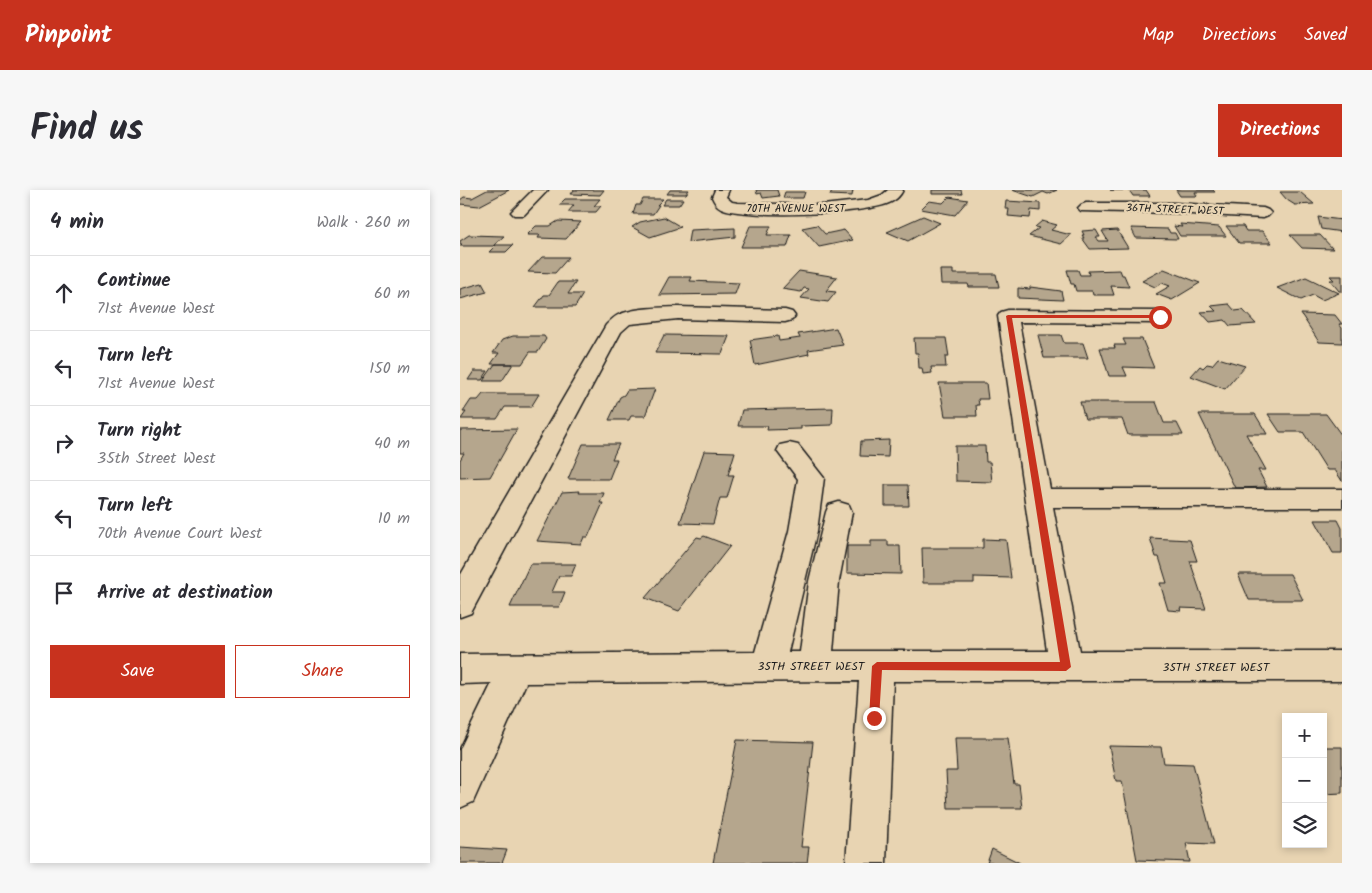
<!DOCTYPE html>
<html lang="en">
<head>
<meta charset="utf-8">
<style>
	body { margin:0; font-family:Kalam,sans-serif; background:#f7f7f7; color:#2b2b33 }
	.controls { position:absolute; right:15px; bottom:15px; display:grid; overflow:hidden; border-radius:0px; box-shadow:0 2px 8px #0003 }
	.controls button { width:45px; height:45px; display:grid; place-items:center; padding:0; border:0; border-bottom:1px solid #e1e1e2; background:#fff; color:#2b2b33; font:25px sans-serif }
	.stop { position:absolute; width:15px; height:15px; margin:-11px; border:4px solid #c8321e; border-radius:50%; background:#fff }
	.stop.end { background:#c8321e; border-color:#fff; box-shadow:0 1px 5px #0008 }
	.list { margin:0; padding:0; list-style:none }
	h2 { display:flex; justify-content:space-between; align-items:center; height:65px; margin:0; padding:0 20px; font-size:21px }
	h2 small { font-size:16px; font-weight:400; color:#7c7c81 }
	.list li { display:grid; grid-template-columns:32px 1fr auto; gap:15px; align-items:center; box-sizing:border-box; height:75px; padding:0 20px; border-top:1px solid #e1e1e2 }
	.list b { display:block; font-size:19px; white-space:nowrap }
	.list p { margin:0; font-size:16px; white-space:nowrap; color:#7c7c81 }
	.list em { font-size:16px; font-style:normal; color:#7c7c81 }
	.actions { display:flex; gap:10px; padding:15px 20px }
	.actions a { flex:1; padding:11px 0; border:1px solid #c8321e; border-radius:0px; text-align:center; font-size:18px; color:#c8321e }
	.actions .main { background:#c8321e; color:#fff }
	.icon { flex:none; width:28px; height:28px; fill:none; stroke:currentColor; stroke-width:2; stroke-linecap:round; stroke-linejoin:round }
	.map { position:relative; flex:none; width:882px; height:673px; overflow:hidden; border-radius:0px }
	header { display:flex; align-items:center; gap:30px; box-sizing:border-box; height:70px; padding:0 25px; background:#c8321e; color:#fff }
	header strong { font-size:24px }
	nav { display:flex; gap:28px; margin-inline-start:auto; font-size:18px }
	.intro { display:flex; align-items:center; justify-content:space-between; box-sizing:border-box; height:120px; padding:0 30px }
	h1 { margin:0; font-size:35px }
	.button { padding:12px 22px; border-radius:0px; background:#c8321e; color:#fff; font-size:18px; font-weight:700 }
	main { display:flex; gap:30px; padding:0 30px }
	aside { flex:1; background:#fff; border-radius:0px; box-shadow:0 2px 8px #0003 }
	.map>svg:first-child { display:block }
</style>
</head>
<body>
<header>
<strong>Pinpoint</strong>
<nav><a>Map</a><a>Directions</a><a>Saved</a></nav>
</header>
<div class="intro"><h1>Find us</h1><a class="button">Directions</a></div>
<main>
<aside>
<h2>4 min<small>Walk · 260 m</small></h2>
<ul class="list">
<li><svg class="icon" aria-label="ahead" viewBox="0 0 24 24"><path d="M12 20V5M6 11l6-6 6 6"/></svg><div><b>Continue</b><p>71st Avenue West</p></div><em>60 m</em></li>
<li><svg class="icon" aria-label="left" viewBox="0 0 24 24"><path d="M17 20v-9H6M10 6l-5 5 5 5"/></svg><div><b>Turn left</b><p>71st Avenue West</p></div><em>150 m</em></li>
<li><svg class="icon" aria-label="right" viewBox="0 0 24 24"><path d="M7 20v-9h11M14 6l5 5-5 5"/></svg><div><b>Turn right</b><p>35th Street West</p></div><em>40 m</em></li>
<li><svg class="icon" aria-label="left" viewBox="0 0 24 24"><path d="M17 20v-9H6M10 6l-5 5 5 5"/></svg><div><b>Turn left</b><p>70th Avenue Court West</p></div><em>10 m</em></li>
<li><svg class="icon" aria-label="arrive" viewBox="0 0 24 24"><path d="M6 21V4h12l-3 4 3 4H6"/></svg><div><b>Arrive at destination</b></div></li>
</ul>
<div class="actions"><a class="main">Save</a><a>Share</a></div>
</aside>
<div class="map">
<svg width="882" height="673" viewBox="0 0 882 673">
	<rect width="100%" height="100%" fill="#e8d4b2"/>
	<filter id="ink" filterUnits="userSpaceOnUse"><feTurbulence type="fractalNoise" baseFrequency=".02" numOctaves="2"/><feDisplacementMap in="SourceGraphic" scale="10" xChannelSelector="R" yChannelSelector="G"/><feConvolveMatrix kernelMatrix="1 2 1 2 8 2 1 2 1" color-interpolation-filters="sRGB"/></filter>
	<g filter="url(#ink)">
		<path fill="#b5a68d" stroke="#1c1c1c" d="M27,0H49L19,16L0,14V10L4,7L12,8Z
			M114,0H144L140,5L111,4Z
			M210,0H229L226,4H207Z
			M296,0H317L319,6L303,8L301,3L297,4Z
			M372,0H393L392,6L370,5Z
			M472,0H501L502,4H472Z
			M552,0H597L588,4L583,2L573,7Z
			M650,0H686L690,6H673L669,0Z
			M716,0H753L755,2H735L737,6H720Z
			M325,2H345L343,8H323Z
			M820,2H840L854,14L835,15L827,10Z
			M489,7L508,10L495,25L461,19L469,11L483,13Z
			M105,9H140L134,16H141L136,22H108L114,15H99Z
			M183,9H203L197,15H199L193,24H173L176,15H180Z
			M206,9H223L219,15H202Z
			M546,11L580,13V21L571,20L570,28L548,26L549,19H545Z
			M463,26L480,33L448,51L427,42Z
			M204,27L221,37L190,47L172,37L180,32Z
			M858,27L882,30V42L861,39Z
			M98,31L121,32L106,49L78,48L80,45H67L76,36H90Z
			M582,31L597,35L591,40L611,45L601,54L569,46L579,38L575,37Z
			M720,34L759,37L766,46H720L714,36L722,37Z
			M357,35L365,44L384,40L393,50L359,57L342,38Z
			M290,36H311L307,45H331L327,57H281Z
			M766,36H783L786,41H802L812,53H779Z
			M275,38V47L228,52L230,40Z
			M671,38L708,39L710,43H715L718,49L676,48Z
			M636,40L640,47H636L639,51H648L642,41L657,40L668,58L630,59L622,48H624L622,45H624L622,41Z
			M9,45L44,46L33,56H0L2,54H0V51Z
			M830,45H860L873,59L842,58Z
			M36,55H53L46,62H29Z
			M82,67H109L95,83L68,82Z
			M704,79L740,93L712,110L696,104L710,96L702,93L695,97L682,91Z
			M480,80H493V84H536L539,97H509L508,94H481Z
			M607,80H618L620,85H629L628,81L660,80L662,85H664L669,97L651,96L654,105H633L632,101H616L614,94H611Z
			M339,81L377,87L366,101L376,102L368,112L341,108L349,99L344,98L341,102L322,99Z
			M870,86H882V101H879L870,90H874Z
			M209,87H232L230,91L279,93L275,104L199,105Z
			M846,87L879,103L862,110L853,105L841,110L817,98Z
			M98,92H116L108,104H123L115,117H75L84,105H89Z
			M22,93L27,102L0,109V99Z
			M570,97L601,101L603,110L558,108V98L570,99Z
			M769,114L775,121L783,120L796,134L770,136L765,130L750,132L741,122L756,121L751,116Z
			M841,124L875,125L882,134H879L882,138V153L859,152Z
			M376,138L383,155L348,160L349,164L295,175L290,150L318,146L319,151L340,148L338,144Z
			M204,145L269,146L262,164L195,163Z
			M578,145H601L604,153H623L628,168H584Z
			M53,146H84L86,149L78,162H70L62,174H31L39,163H33L42,150Z
			M454,148H486L489,167H485L486,177H471L472,183L463,184L462,178H459L458,163H455Z
			M663,149H682L694,178L663,177L667,186H649L640,158H655L654,155H666Z
			M758,168L785,176L765,199L731,186L740,176L743,178L747,174L752,175Z
			M35,174H53L42,191H23Z
			M14,181H28L22,190H8Z
			M479,193H526L528,209H518L519,215H516L517,226H485Z
			M195,199L185,226H171L169,230H149L160,207L164,205L167,200Z
			M23,204H79L71,217H45L37,229H1L6,222H3L11,210H18Z
			M620,212H696L704,233H717L723,245H668L662,229H625Z
			M373,218L372,235L341,236V239L307,240L308,236H278L282,220Z
			M739,224H795L807,244H786L806,280H798L807,297L775,298Z
			M808,224H866L882,246V291L875,280H867L843,242H820Z
			M57,239L30,287L0,288V270L4,263H0V240Z
			M429,250L428,267L400,266L401,251Z
			M123,254H159L152,269H157L149,289H108Z
			M495,256H525L526,272H530L532,292L496,291Z
			M244,261L275,262L268,285H274L267,308H260L253,334L220,333Z
			M425,295H448L449,316H425Z
			M120,301L119,303H144L140,313H143L128,347H124L121,354L77,351L102,302Z
			M855,330H878L882,338V363H873Z
			M244,346L270,356L219,421L185,408L237,347L241,348Z
			M690,348L730,350L737,371H730L746,419L720,418L721,421L708,420L700,393H707L699,367H696Z
			M523,349L546,350L551,388L514,387V393H463L462,358H523Z
			M411,351H428V356H440L441,384L387,383V356H411Z
			M70,374H116L111,386H99L92,402H105L99,417H50Z
			M778,384H830L843,410H789Z
			M495,548H548L554,594H559L562,618H488L486,581H497Z
			M277,550L353,552L341,657H349L347,673H253Z
			M649,556L701,557L704,573L733,574L754,654L726,653L730,672L677,670L662,591H656Z
			M863,557H882V603L863,604Z
			M0,657L47,660L42,673H0Z
			M532,659L560,673H527Z"/>
		<g fill="none" stroke-linecap="round" stroke-linejoin="round">
			<g stroke="#1c1c1c" stroke-width="3">
				<path id="minor" d="M73,0H88L64,25H54L51,22Z
					M255,0H269L266,7L272,12L278,13L363,15L408,10L422,5L428,0H443C441,4 437,9 433,11C412,25 284,29 261,18C257,16 254,12 252,7Z
					M626,13H713L803,18L808,20L811,23L808,26L803,28L713,23L621,21L618,18L621,15Z
					M218,117L325,120L332,122L335,126L332,130L325,132L218,129L170,134L161,142L11,423L0,427V386L146,135C150,131 154,127 158,125C176,117 199,118 218,117Z
					M548,120L700,121L707,123L710,127L707,131L700,133L559,132L590,299H882V317H593L620,461H882V491H433L426,673H386L399,491L66,493L13,612L0,618V559L32,493L0,494V464L295,462L329,341L338,289L317,261L320,255L329,253L338,255L364,288L357,341L328,462H340L349,391L366,322L369,315L379,312L389,315L392,322L379,391L373,461H587L538,126L541,122Z"/>
			</g>
			<use href="#minor" fill="#e8d4b2" fill-rule="evenodd"/>
		</g>
	</g>
	<path fill="#c8321e" d="M548,125H700L703,127L700,128H552L611,477L606,481L422,480L419,528L414,532L409,528L412,476L417,472H600L546,126Z"/>
	<g text-anchor="middle" stroke-width="4.5" stroke-linejoin="round" paint-order="stroke">
		<g font-size="11" fill="#1c1c1c" stroke="#e8d4b2">
			<text x="336" y="22">70TH AVENUE WEST</text>
			<text transform="translate(715 19) rotate(2)" y="4">36TH STREET WEST</text>
		</g>
		<g font-size="12" fill="#1c1c1c" stroke="#e8d4b2">
			<text x="351" y="480">35TH STREET WEST</text>
			<text x="756" y="481">35TH STREET WEST</text>
		</g>
	</g>
</svg>
<div class="controls">
<button>+</button>
<button>−</button>
<button><svg class="icon" aria-label="layers" viewBox="0 0 24 24"><path d="M12 4l9 5-9 5-9-5zM3 14l9 5 9-5"/></svg></button>
</div>
<div class="stop" style="left:700px;top:127px"></div>
<div class="stop end" style="left:414px;top:528px"></div>
</div>
</main>
</body>
</html>
